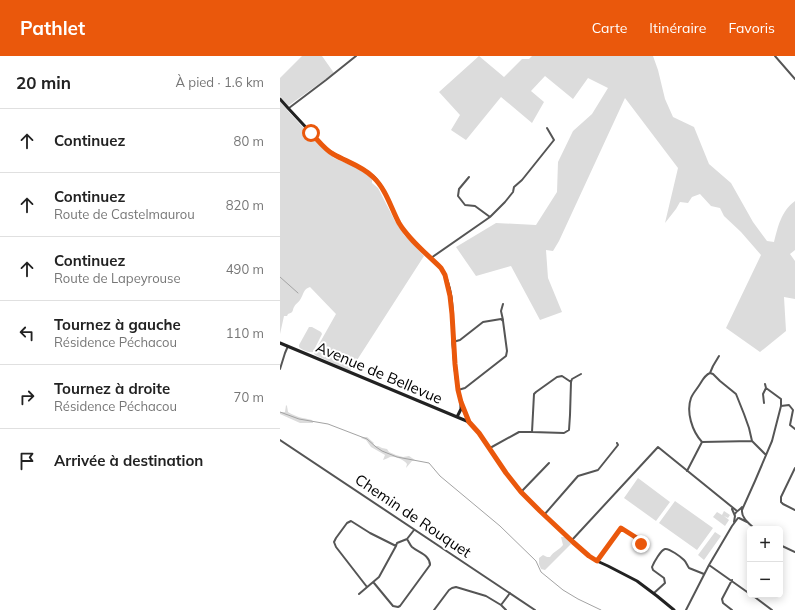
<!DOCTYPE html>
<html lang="fr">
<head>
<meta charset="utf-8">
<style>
	body { margin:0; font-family:Mulish,sans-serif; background:#f6f6f6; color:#222 }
	.controls { position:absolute; right:12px; bottom:12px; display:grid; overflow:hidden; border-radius:6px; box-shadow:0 2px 10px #0003 }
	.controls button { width:36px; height:36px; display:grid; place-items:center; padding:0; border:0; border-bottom:1px solid #e0e0e0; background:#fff; color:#222; font:20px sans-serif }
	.stop { position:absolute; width:12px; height:12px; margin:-9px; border:3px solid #ea580c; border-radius:50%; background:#fff }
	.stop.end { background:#ea580c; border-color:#fff; box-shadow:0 1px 4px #0008 }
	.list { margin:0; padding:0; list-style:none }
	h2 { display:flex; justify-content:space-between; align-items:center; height:52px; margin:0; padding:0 16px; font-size:17px }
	h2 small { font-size:13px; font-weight:400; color:#767676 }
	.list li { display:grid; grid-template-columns:26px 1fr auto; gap:12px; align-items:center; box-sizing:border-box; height:64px; padding:0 16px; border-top:1px solid #e0e0e0 }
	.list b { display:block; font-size:15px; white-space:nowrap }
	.list p { margin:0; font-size:13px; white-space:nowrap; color:#767676 }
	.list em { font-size:13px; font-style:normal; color:#767676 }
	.icon { flex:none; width:22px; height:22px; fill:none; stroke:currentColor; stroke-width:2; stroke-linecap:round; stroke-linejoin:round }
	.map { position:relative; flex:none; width:515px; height:554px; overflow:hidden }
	header { display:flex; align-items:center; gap:24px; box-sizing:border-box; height:56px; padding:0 20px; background:#ea580c; color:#fff }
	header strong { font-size:19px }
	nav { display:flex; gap:22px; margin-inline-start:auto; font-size:14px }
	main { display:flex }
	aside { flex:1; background:#fff }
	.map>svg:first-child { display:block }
</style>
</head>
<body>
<header>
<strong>Pathlet</strong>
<nav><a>Carte</a><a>Itinéraire</a><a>Favoris</a></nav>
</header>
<main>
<aside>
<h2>20 min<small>À pied · 1.6 km</small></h2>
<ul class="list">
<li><svg class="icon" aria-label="ahead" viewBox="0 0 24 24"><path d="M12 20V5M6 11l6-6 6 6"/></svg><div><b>Continuez</b></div><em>80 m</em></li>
<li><svg class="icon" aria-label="ahead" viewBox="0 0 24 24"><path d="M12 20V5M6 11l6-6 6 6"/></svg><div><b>Continuez</b><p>Route de Castelmaurou</p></div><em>820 m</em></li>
<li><svg class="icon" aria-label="ahead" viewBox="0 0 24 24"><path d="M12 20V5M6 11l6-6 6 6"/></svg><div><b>Continuez</b><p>Route de Lapeyrouse</p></div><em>490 m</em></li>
<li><svg class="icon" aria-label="left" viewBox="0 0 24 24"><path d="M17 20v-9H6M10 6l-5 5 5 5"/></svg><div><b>Tournez à gauche</b><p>Résidence Péchacou</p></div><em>110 m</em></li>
<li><svg class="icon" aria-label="right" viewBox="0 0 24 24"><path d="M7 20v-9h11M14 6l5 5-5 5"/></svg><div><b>Tournez à droite</b><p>Résidence Péchacou</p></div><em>70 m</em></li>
<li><svg class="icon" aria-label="arrive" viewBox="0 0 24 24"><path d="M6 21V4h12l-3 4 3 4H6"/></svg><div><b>Arrivée à destination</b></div></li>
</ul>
</aside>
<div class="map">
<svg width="515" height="554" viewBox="0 0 515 554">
	<rect width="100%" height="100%" fill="#fff"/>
	<path fill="#dcdcdc" d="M22,0H42L54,17L8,50L0,40V22Z
		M199,0L224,21L242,3H249L252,0H373L378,14L385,43L393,61L414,71L429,108L451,127L473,166L487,185L494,186C498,171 501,155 515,145V194L510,198L515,205V243L504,241L506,275L480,296L446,272L481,199L461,176L444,160L440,152L431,150L420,138L412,141L408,147L400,146L396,153L385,167L398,112L345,42L279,185L273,195L266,194L268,222L282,256L260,264L231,210L196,220L176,191L216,167L256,169L277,136L278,106L293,75L312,58L328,32L308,22L293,43L265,20L251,35L264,46L252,67L221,41L186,84L171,74L180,59L159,36Z
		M0,45L8,55L44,94L54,102L75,111L92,122V127L98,132L115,165L124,179L144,200L70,315L35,299L34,297L56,258L30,231C23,233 24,238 20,244C19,246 15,248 14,251C12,255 14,256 8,258L7,260H4L0,278Z
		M29,271H32L41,276L42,278L33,296C29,297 22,294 19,291V289Z
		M6,349L7,350L8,356C16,361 23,362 32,364L33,366V367H20L0,358V356H5Z
		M82,381H87L94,387L93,388L96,390H98L102,392L107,393L109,396L116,399L123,401L129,400L135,404L132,405L126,412L127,408C124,404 115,400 110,401C108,402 106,403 103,404L105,399L91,391L86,384L81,382Z
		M358,422L390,446L376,465L344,442Z
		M395,445L433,472L417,494L379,467Z
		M444,455L450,459L448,462L444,460L449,464L445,470L433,461L437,456L442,459Z
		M435,476L441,480L424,504L418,499Z
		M281,481H286L292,487L265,514L261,513L259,508V502L263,499L267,501H270C274,495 279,494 283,489Z"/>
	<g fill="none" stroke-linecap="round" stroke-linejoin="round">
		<path stroke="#a3a3a3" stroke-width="1" d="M0,221L18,237
			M0,356L19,363L48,368L87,383L96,391L102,395L117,401L149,407L160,420L220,470L256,505L261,516L283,534L298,543L321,554"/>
		<path stroke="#555" stroke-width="2" d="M495,0L515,23
			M9,52L46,24L76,0
			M189,121L179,133L178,140L185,149L195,150L210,161
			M151,202L210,161L225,146L233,136L234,131L242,124L274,84L267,72
			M223,264L221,255L223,248
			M173,286L180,284L203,266L221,263L223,265L227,295L226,300L185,332L178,334
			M0,313L5,297L8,290
			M430,317L433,310L439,300
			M291,326L292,323L301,318
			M484,347L483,338L486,332
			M501,350L509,349L513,354L510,369L515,373
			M0,384L255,554
			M472,385L422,386C412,375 406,356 411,342C413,337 417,333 420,328C423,323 425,319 430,317L433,318L440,325L456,338L464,358L469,372L472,385L486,399
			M210,392L239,376H252L254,338L256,336L277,321L282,320L291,326L290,359L289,374L284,377L252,376
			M515,412L501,441V446L503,448L515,454
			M407,415L422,386
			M241,436L269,407
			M452,453L455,460L454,466
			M455,458C456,455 460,454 462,451
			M264,459L298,420L318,414L338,389L337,387
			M459,462L467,466
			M475,473C470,468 461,462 462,454L475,425L492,385L501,350V343L486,332L485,328
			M292,484L378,391L457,455
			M500,489L515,496
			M317,505L341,472L360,484L361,488
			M429,509L470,538
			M452,524L442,543L443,547L452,554
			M94,527L113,550L118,551L120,550L150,509C150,499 139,497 132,491C130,489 129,486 127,483
			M87,531L56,491L54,486L56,482L67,467L71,465L90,477L116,490
			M374,537L385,527L384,522L373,514L372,511C374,506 381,494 385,493C389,492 401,501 404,504C406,506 407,509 409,512L424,518
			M79,538L99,521L116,490L117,487L127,483L134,474
			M472,539L492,554
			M221,549L226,554
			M154,554L169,534L172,532L176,531L206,540L221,549L230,537
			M406,554L429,509L452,470L458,462"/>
		<path stroke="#222" stroke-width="3" d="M0,43L8,52L46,93C61,104 80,108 94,121C106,133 111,152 119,167C129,184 147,198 161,212C175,234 172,263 173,288C175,307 175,328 181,346C183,353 186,360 189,366
			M0,287L189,366L199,377L226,417L239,434L260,455L293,486L309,500L317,505L328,510L357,525L377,540L394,554
			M177,361L181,353V348"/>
	</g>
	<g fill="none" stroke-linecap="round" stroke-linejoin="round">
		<path stroke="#ea580c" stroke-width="5" d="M31,77C38,84 44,93 53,98C67,106 82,110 93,121C106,133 111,152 119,167C129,184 147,198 161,212L165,219L170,240L172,258L175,308L178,334L181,346L189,366L199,377L226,417L241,436L260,455L293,486L309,500L317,505L341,472L360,484L361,488"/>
	</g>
	<g text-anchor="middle" stroke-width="4" stroke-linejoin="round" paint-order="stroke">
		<g font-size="15" fill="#000" stroke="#fff">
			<text transform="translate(99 317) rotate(23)" y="5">Avenue de Bellevue</text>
			<text transform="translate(133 460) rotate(34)" y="5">Chemin de Rouquet</text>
		</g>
	</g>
</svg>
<div class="controls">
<button>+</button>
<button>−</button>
</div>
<div class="stop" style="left:31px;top:77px"></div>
<div class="stop end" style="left:361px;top:488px"></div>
</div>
</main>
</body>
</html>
